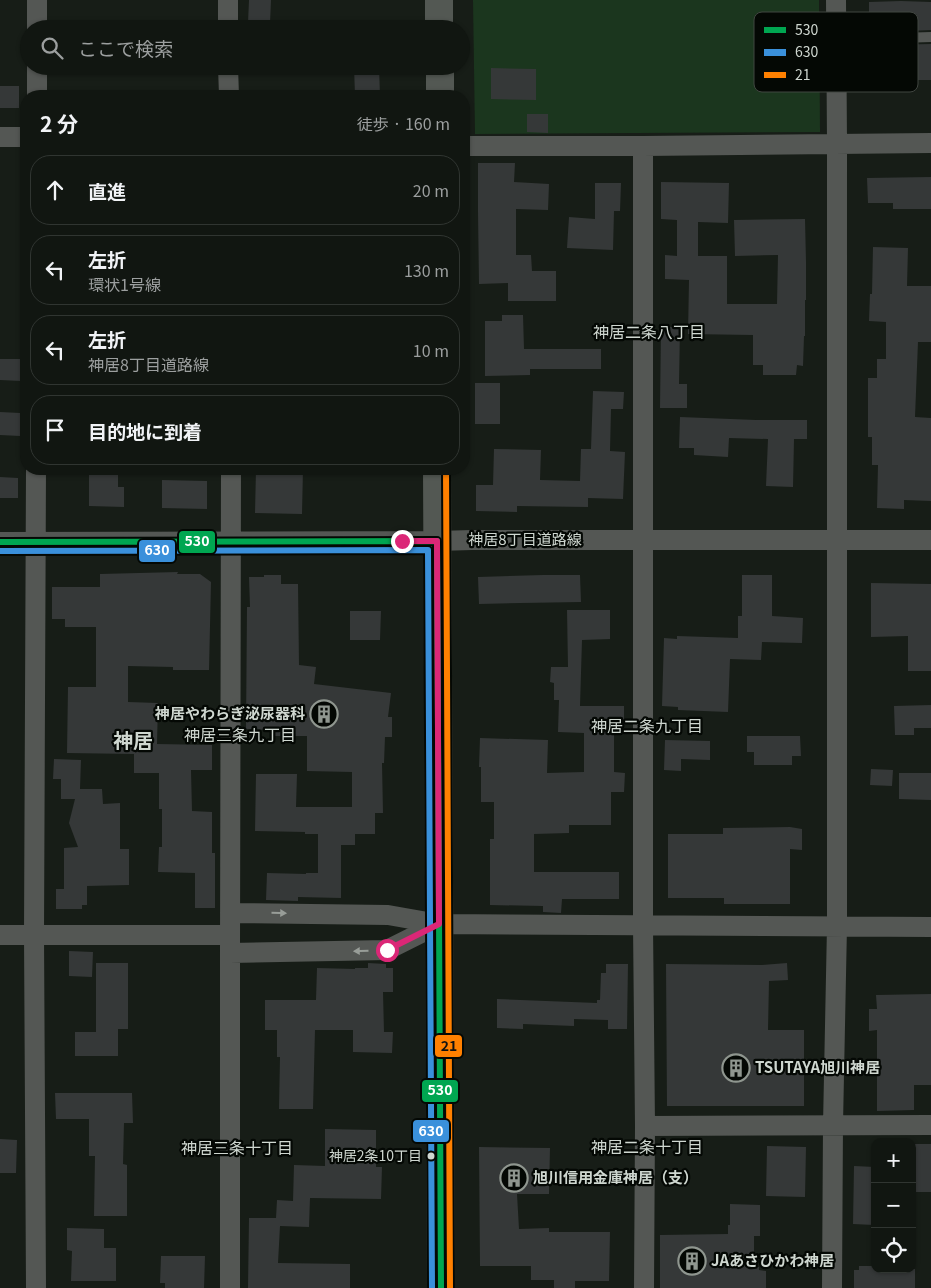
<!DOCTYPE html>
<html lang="ja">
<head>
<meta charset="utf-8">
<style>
	body { margin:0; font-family:Georgia,"Noto Sans JP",serif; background:#1e231f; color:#f1f3f6 }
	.controls { position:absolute; right:15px; bottom:15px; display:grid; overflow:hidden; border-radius:10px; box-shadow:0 1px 4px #0004 }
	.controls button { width:45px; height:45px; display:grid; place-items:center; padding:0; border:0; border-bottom:1px solid #303531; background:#111611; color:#f1f3f6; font:25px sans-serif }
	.stop { position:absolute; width:15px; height:15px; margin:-11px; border:4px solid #db2777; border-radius:50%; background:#fff }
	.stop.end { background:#db2777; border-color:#fff; box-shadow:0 1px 5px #0008 }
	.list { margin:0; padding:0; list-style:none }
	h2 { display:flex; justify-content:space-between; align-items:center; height:65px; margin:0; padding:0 20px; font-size:21px }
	h2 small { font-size:16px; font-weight:400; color:#9c9f9f }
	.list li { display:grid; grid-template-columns:32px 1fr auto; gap:15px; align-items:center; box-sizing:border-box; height:70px; margin:0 10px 10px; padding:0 10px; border:1px solid #303531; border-radius:20px }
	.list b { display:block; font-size:19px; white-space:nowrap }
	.list p { margin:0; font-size:16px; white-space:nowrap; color:#9c9f9f }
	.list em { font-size:16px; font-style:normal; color:#9c9f9f }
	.icon { flex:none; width:28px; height:28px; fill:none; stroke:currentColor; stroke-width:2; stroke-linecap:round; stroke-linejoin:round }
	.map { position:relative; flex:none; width:931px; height:1288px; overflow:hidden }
	.search { position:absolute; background:#111611; box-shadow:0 1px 4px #0004; left:20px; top:20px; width:450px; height:55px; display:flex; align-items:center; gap:12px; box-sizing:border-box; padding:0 18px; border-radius:28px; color:#9c9f9f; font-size:19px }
	.panel { position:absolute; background:#111611; box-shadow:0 1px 4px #0004; left:20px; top:90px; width:450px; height:385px; border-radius:20px }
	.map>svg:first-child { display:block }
</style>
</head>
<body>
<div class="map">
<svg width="931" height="1288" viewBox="0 0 931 1288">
	<rect width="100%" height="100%" fill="#171d17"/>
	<path fill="#1b361e" d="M473,0H819L820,132L475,134Z"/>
	<path fill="#353838" d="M249,0H271L270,24L248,23Z
		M901,1L931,2V30L886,32V27H869V2Z
		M931,44V80H887L886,45Z
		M354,66H379L380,96H355Z
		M491,68L536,69V100L491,99Z
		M0,86H19V108H0Z
		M527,114H548V133L527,132Z
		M478,163H515L514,182L549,184L548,210L516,209V255H531L532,271H556V301H508V283L479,284L478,212Z
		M931,177V209H893V203H868L867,178Z
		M661,182L729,183L728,223L698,222V256H727V304H777L778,255L735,256L734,220L805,219L806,262V300H805V336H804L803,366L797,365L796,375H763V365H753V335L688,334L689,280L665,279V255L677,256V220L661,219Z
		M595,183H621L620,211H614L613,250L567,248L569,217L595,219Z
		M873,247L908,248L907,286H931V342H918L915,417L931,418V501L904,500V509L877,508L878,465H872V437H868V378H877V359H886V322L869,321L870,294H872Z
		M502,315H523L524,349H601V369H530V375L485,376V321H502Z
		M661,327H680L679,384H687V408H660Z
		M0,359H22L21,381L0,380Z
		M475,383H500V424H475Z
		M593,391L624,392L623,409H611L610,451L625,452L623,499L588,498V507L517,506V512L476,511V485H493L494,449L541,450L540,480L580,481L581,449H591Z
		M0,412L20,413V436L0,435Z
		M680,417L756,420H807V439H794L793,487L766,486L768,439L729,438L728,457L694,455V448H679Z
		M89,469H118V487H124V507L89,506Z
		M256,469H303L302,514L255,513Z
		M0,477L18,478V498H0Z
		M162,480L207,481V509L162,508Z
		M178,572L177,574H200L211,582L209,670H173V667L128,666V702L158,703L157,744L212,745V770H191L192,811L212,812V853H215V908H195V873L158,872L159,847H162V809H159V773H134V754L67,753L68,687H96V627H65V619H52V587H100V574Z
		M264,575H281V584H298L299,665L316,667L314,684L391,693L388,717H392V737H385L384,763H382L383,813H375V834H355V845H341V898L298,897V901L266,900L267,873L306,874V873H318V834H305V832L255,831L256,774H297L296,807H352V772L307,771V736H270V730L246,729L247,607H250L249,577H264Z
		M543,575H580L581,602L521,603L479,604L478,577Z
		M742,575H772V616L803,618L802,643L762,642L761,660L730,659L728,712L678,710V707L662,706L664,638L677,639V636L738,638V616H742Z
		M871,583L931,584V671H908V636L871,637Z
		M567,610H610V639L582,640L580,706H624V722H614V772L625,773L624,792H611V825H569V833L534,834V872H619V899H562L561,913L543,912V906L490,905V839H494V802H481V767H479L480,738L548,740L547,773L584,772V733L558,732L559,700H554V683L550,682L551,667H568Z
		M350,611H381L380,640H350Z
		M931,705V728H914V735H895L894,706Z
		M747,736H800L801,756H792V765H754V752H747Z
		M665,740L710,741V760L681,759V771L664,770Z
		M54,759L81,760L80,789H102L103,804L120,803V849H129V885L87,886V905H82V909H56V889H64V848L78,847L69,823L75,799H61V779H53Z
		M871,769L893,770L892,786L870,785Z
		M899,773H931V800L899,799Z
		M790,827L802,829V850L790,849V904H724V898H668V834H723V828Z
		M69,951L93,952L92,977L69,976Z
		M96,963H128V1029H118V1056H75V1032H96Z
		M368,963L386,964V968H393V992H383L384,1032H393L392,1053L353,1052V1030H315L313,1109H279L280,1057H277V1030H265V1000H316L317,968L355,969V968H368Z
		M787,963L788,980L769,981L768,1030H804V1106H667L666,964L762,965Z
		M606,964H628L627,1029H608V1020L574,1019V1026L523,1024V1029L497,1028V999L597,1003V1000H600L601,973H606Z
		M931,994V1085H914V1110L877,1111V1030L869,1031V1009H877L876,995Z
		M55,1093H132L133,1123H124L123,1164L127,1165V1216H94L95,1156H89V1119H56Z
		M325,1129L376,1130V1167H382L381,1199L310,1198L309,1227L280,1226L278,1263L350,1264V1288H248L249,1218H276L277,1200L293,1201L294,1165L325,1166Z
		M0,1139L17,1140L16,1173H0Z
		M912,1144H931V1192H912Z
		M767,1146L806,1147L805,1197L766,1196Z
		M479,1147L550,1148L549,1194H517L519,1229L549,1228V1232H610L609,1281H575V1288H554V1280H531V1266H480Z
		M854,1166L875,1167L874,1225L853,1224Z
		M730,1204L760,1205V1236H754V1267H759V1270L766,1271V1288H660V1235L728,1234V1225H730Z
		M67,1228L104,1229V1248H116V1281H71L72,1251L67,1250Z
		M161,1256H205L204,1288H165V1283H160Z
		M859,1266H875V1269H915V1288H854V1270H859Z"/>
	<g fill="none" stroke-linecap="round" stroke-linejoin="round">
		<path stroke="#545754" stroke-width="10" d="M836,40L931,37"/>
		<path stroke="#545754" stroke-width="20" d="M37,0V29
			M228,0V29
			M37,66V96
			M228,66L229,96
			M0,137H26
			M464,146H643L931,143
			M643,146V925L645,1126L644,1288
			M0,542L437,541L472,540H931
			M230,913L388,915L439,924L931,927
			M0,935H230
			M230,953L387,950L439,924
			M645,1126L931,1125
			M36,1288L34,935L36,469
			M230,1288V953L231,469
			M832,1288L833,1125L837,926V144L836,0"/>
		<path stroke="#535853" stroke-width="28" d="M439,0V29
			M440,66V96
			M437,469L441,1288"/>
		<g stroke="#040804" stroke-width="10">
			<path id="bus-1" d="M0,542L437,541L441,1288"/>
		</g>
		<g stroke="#040804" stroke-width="10">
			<path id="bus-2" d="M0,551L428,550L432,1288"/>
		</g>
		<g stroke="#040804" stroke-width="10">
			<path id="bus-3" d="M446,469L450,1288"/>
		</g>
		<use href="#bus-1" stroke="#00a651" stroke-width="6"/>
		<use href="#bus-2" stroke="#3a90db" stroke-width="6"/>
		<use href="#bus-3" stroke="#ff8000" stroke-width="6"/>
	</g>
	<defs><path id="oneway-solid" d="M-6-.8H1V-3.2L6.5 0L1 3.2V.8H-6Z" transform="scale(1.25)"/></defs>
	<g fill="#989d98">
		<use href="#oneway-solid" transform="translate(279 913) rotate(1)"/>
		<use href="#oneway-solid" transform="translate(361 951) rotate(179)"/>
	</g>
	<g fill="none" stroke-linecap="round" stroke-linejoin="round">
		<path stroke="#db2777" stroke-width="6" d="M387,950L439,924L437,541H402"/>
	</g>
	<defs>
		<g id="building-ring" transform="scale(1.4375)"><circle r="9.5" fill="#040804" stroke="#8f968f" stroke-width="1.5"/><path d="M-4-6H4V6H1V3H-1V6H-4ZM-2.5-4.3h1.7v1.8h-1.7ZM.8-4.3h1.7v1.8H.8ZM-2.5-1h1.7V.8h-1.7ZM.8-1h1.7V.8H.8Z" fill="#8f968f"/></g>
	</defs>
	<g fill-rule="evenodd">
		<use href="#building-ring" x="324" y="714"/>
		<use href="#building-ring" x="736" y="1068"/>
		<use href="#building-ring" x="514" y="1178"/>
		<use href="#building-ring" x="692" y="1261"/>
	</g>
	<circle fill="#cfd7d0" stroke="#040804" stroke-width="2" cx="431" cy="1156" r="4.5"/>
	<g text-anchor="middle" stroke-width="4.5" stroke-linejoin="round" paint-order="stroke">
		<g font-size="14" fill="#cfd7d0" stroke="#040804" text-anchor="end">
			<text x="422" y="1161">神居2条10丁目</text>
		</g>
		<g font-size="15" fill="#cfd7d0" stroke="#040804">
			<text x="525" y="545">神居8丁目道路線</text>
		</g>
		<g font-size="15" font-weight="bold" fill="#cfd7d0" stroke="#040804" text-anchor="start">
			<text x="305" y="719" text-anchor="end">神居やわらぎ泌尿器科</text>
			<text x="755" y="1073">TSUTAYA旭川神居</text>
			<text x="533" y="1183">旭川信用金庫神居（支）</text>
			<text x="711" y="1266">JAあさひかわ神居</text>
		</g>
		<g font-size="16" fill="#cfd7d0" stroke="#040804">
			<text x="649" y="338">神居二条八丁目</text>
			<text x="647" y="732">神居二条九丁目</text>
			<text x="240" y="741">神居三条九丁目</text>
			<text x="647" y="1153">神居二条十丁目</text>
			<text x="237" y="1154">神居三条十丁目</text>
		</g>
		<g font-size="20" font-weight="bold" fill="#cfd7d0" stroke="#040804">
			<text x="133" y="748">神居</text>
		</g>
	</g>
	<rect x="754" y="12" width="164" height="80" rx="8" fill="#040804" stroke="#414641" stroke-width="1"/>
	<rect x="764" y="27" width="22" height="6" fill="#00a651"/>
	<rect x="764" y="49" width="22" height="7" fill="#3a90db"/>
	<rect x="764" y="72" width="22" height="6" fill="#ff8000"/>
	<g font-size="14" fill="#cfd7d0">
		<text x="795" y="35">530</text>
		<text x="795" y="57">630</text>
		<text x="795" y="80">21</text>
	</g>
	<g stroke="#040804" stroke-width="2">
		<rect x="178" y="530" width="38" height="24" rx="5" fill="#00a651"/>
		<rect x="138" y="539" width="38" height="24" rx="5" fill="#3a90db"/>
		<rect x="434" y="1034" width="29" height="24" rx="5" fill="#ff8000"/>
		<rect x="421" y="1079" width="38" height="24" rx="5" fill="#00a651"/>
		<rect x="412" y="1119" width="38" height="24" rx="5" fill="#3a90db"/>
	</g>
	<g font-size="14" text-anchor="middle" font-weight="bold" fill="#fff">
		<text x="197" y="546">530</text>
		<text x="157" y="555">630</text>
		<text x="440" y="1095">530</text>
		<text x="431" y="1136">630</text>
	</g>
	<g font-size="14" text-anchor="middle" font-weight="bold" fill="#111">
		<text x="449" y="1051">21</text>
	</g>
</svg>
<div class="controls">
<button>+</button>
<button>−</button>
<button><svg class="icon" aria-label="locate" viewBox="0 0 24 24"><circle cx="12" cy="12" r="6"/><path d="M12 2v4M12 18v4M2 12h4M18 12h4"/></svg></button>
</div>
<div class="stop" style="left:387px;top:950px"></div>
<div class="stop end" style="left:402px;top:541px"></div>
<div class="search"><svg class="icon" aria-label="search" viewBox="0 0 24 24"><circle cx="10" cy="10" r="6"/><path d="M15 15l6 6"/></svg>ここで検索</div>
<section class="panel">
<h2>2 分<small>徒歩 · 160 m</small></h2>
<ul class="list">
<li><svg class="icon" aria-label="ahead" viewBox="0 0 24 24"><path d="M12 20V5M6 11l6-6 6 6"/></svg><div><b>直進</b></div><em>20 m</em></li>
<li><svg class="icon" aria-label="left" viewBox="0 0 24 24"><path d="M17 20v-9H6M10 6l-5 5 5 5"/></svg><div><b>左折</b><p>環状1号線</p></div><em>130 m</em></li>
<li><svg class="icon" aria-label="left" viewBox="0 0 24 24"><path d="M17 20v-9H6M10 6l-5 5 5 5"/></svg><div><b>左折</b><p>神居8丁目道路線</p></div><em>10 m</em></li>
<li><svg class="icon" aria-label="arrive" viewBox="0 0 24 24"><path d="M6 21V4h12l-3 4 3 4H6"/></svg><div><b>目的地に到着</b></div></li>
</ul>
</section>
</div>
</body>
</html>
